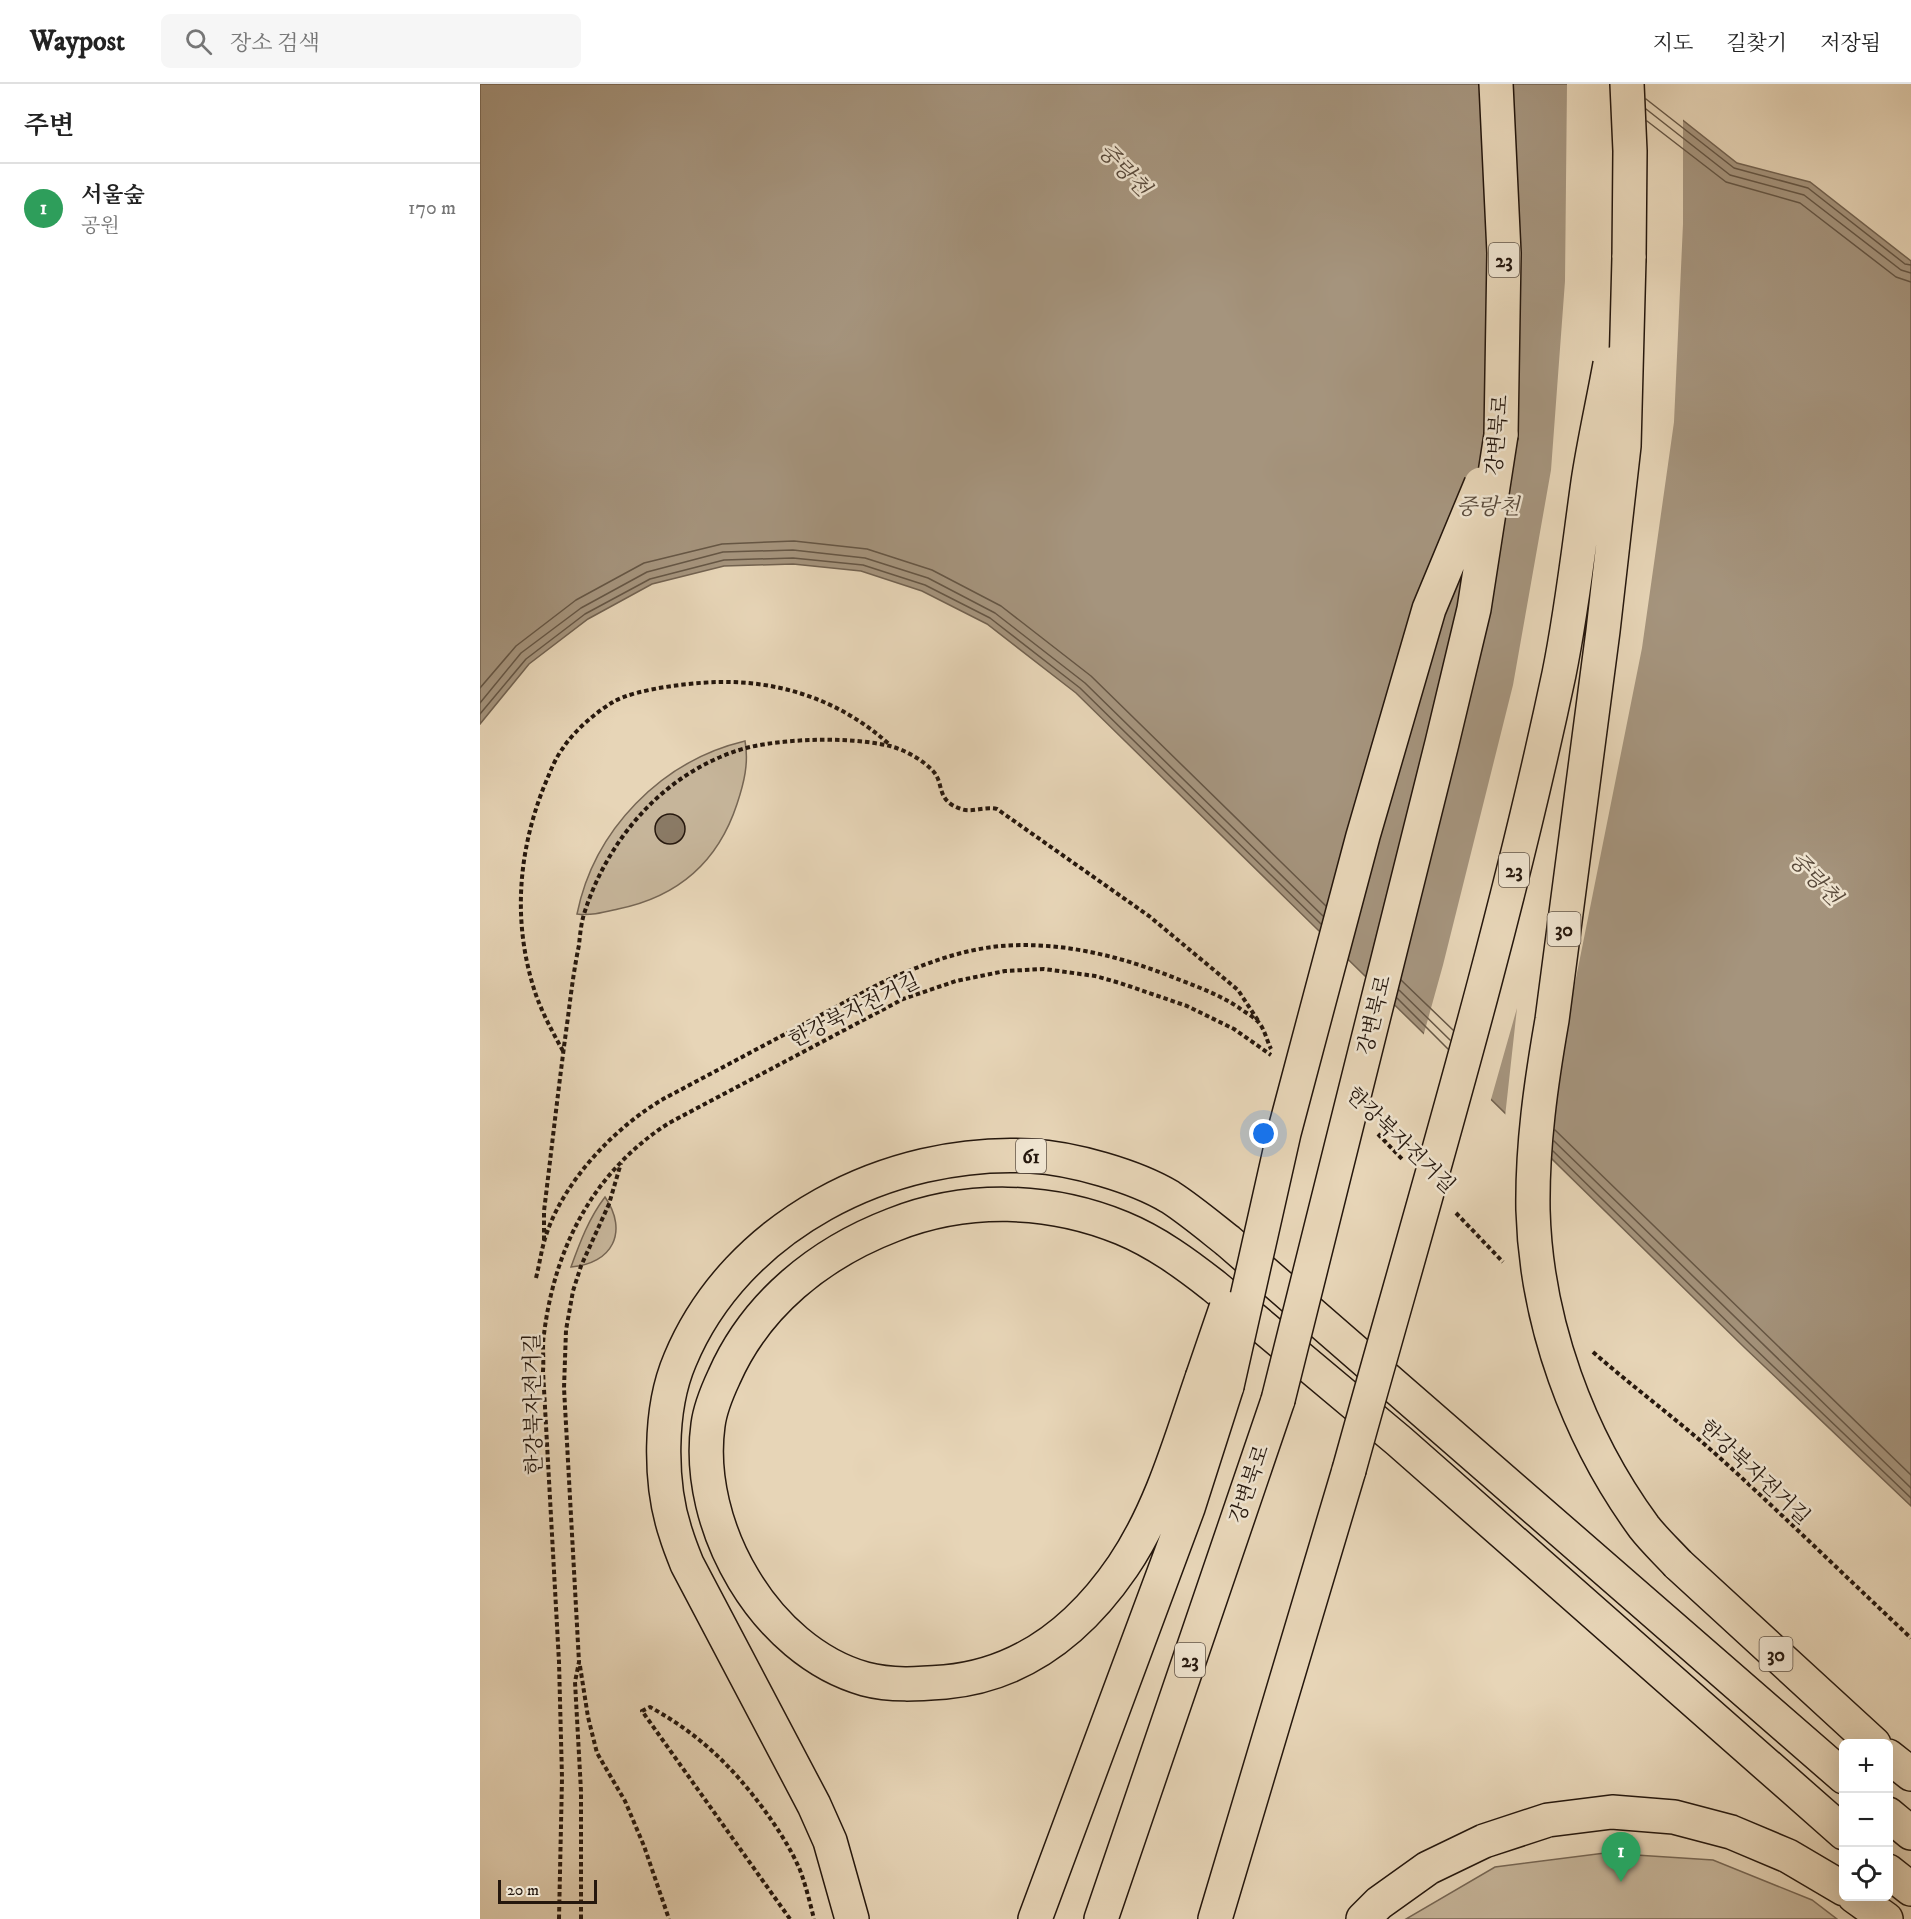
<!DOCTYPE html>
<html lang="ko">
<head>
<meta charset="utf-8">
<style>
	body { margin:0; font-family:"IM FELL DW Pica","Noto Serif KR",serif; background:#f6f6f6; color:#222 }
	.controls { position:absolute; right:18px; bottom:18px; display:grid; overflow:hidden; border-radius:9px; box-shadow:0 6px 24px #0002 }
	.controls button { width:54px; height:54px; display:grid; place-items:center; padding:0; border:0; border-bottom:2px solid #e0e0e0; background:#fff; color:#222; font:30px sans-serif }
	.scale { position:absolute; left:18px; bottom:15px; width:99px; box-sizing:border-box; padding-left:6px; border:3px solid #25170d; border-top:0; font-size:16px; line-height:21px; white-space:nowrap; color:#25170d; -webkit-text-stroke:4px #efe4d0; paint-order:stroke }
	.you { position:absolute; left:784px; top:1050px; width:21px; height:21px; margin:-15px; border:4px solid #fff; border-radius:50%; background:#1a73e8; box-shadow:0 0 0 9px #1a73e833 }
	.badge { display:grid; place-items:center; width:39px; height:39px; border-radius:50%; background:#8f2418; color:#fff; font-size:20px; font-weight:700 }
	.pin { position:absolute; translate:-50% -50px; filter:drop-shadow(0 2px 3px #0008) }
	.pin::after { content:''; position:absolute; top:32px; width:21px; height:18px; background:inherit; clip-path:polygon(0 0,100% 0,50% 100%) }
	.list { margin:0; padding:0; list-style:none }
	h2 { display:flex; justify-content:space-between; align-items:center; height:78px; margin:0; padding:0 24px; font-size:26px }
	h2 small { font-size:20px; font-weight:400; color:#767676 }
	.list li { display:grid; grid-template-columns:39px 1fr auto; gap:18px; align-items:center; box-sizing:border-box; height:90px; padding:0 24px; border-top:2px solid #e0e0e0 }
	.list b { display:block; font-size:22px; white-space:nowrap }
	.list p { margin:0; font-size:20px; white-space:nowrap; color:#767676 }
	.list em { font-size:20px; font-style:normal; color:#767676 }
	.icon { flex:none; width:33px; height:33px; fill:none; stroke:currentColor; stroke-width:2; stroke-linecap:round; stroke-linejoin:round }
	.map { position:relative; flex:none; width:1431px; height:1835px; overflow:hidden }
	header { display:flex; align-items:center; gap:36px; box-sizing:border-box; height:84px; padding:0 30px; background:#fff; border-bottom:2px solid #e0e0e0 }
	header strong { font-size:28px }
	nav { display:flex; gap:33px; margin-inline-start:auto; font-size:21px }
	.search { width:420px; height:54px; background:#f6f6f6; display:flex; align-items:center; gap:15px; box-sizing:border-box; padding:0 21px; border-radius:9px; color:#767676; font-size:22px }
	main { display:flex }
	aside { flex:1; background:#fff }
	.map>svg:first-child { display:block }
</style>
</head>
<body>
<header>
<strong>Waypost</strong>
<div class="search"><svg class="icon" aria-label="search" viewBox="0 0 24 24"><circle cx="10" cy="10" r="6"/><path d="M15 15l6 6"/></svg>장소 검색</div>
<nav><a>지도</a><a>길찾기</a><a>저장됨</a></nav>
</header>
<main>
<aside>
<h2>주변<small></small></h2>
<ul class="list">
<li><span class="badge" style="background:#2e9e5b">1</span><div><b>서울숲</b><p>공원</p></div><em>170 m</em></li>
</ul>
</aside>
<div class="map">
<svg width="1431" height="1835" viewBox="0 0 1431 1835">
	<rect width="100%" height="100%" fill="#e7d5b7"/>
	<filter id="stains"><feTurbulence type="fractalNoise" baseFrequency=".00333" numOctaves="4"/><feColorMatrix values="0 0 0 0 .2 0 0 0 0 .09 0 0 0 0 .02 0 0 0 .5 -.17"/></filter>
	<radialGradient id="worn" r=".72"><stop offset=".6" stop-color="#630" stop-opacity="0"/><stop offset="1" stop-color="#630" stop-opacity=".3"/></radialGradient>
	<path fill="#c6b59a" stroke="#766654" stroke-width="1.5" d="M265,657C269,679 264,699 257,720C238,778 197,813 138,825C125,828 111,832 97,830C114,746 181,677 265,657Z
		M125,1113C149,1148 132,1180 91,1183C100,1158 109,1134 125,1113Z
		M1125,1769L1233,1776L1332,1816L1357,1835H926L1015,1783Z"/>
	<path fill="#a5947d" stroke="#726250" stroke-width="1.5" d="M0,0H1157L1257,79L1330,98L1431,177V1422L1265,1264L596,609L507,540L442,507L381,487L313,480L244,482L172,500L108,535L49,580L0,640Z"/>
	<path fill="#e7d5b7" d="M1087,0H1161L1203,32V140L1194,338L1162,564L1079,979L1066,1073L1025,1033L1037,924L1010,1019L943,953L963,881L1033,601L1071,386L1085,197Z"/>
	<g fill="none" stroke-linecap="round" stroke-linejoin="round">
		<path stroke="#655645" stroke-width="1.5" d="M1166,15L1254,84L1328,104L1425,180L1431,181
			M1166,25L1250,91L1324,111L1421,186L1431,189
			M1167,37L1246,98L1320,119L1416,193L1431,198
			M0,604L36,562L96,516L164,479L242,460L314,457L387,465L452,486L521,522L611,592L846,822
			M0,619L41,569L101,524L167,488L243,468L313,466L385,474L448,494L515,529L605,599L843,832
			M0,630L46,575L105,530L170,495L244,476L313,474L383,481L445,501L510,534L600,604L841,840
			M921,896L973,946
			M919,906L970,956
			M917,914L968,965
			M1075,1046L1431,1391
			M1074,1057L1431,1404
			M1073,1067L1270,1260L1431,1414"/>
	</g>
	<path fill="#8a7a65" stroke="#25170d" stroke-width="1.5" d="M175 745a15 15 0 1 1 30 0a15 15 0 1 1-30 0Z"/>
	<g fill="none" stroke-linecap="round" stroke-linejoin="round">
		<g stroke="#25170d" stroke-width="36">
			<path id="highway" d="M1016,0L1024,169L1021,351
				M1147,0L1150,67L1149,174
				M722,1294C700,1358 681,1426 643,1482C600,1545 542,1591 465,1598C439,1600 411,1602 385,1595C285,1567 214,1442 228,1341C230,1325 237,1308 244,1293C276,1220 340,1169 413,1141C486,1112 569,1114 642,1144C676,1158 706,1180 734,1202L919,1357L1364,1749
				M1198,1480L1394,1660
				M1408,1672L1431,1690
				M1408,1730L1431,1749
				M1408,1787L1431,1805
				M1374,1812L1406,1835
				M372,1835L350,1757L334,1721L207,1480C203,1470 199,1460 196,1450C179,1400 179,1325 200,1276C256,1141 409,1064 551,1072C592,1074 655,1092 690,1113C710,1126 729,1142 748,1157L1364,1693
				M555,1835L708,1424L747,1302
				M621,1835L798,1316
				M735,1835L869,1386
				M883,1835L899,1819L948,1784L1004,1757L1068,1736L1132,1728L1194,1733L1251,1748L1308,1772L1364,1805"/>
		</g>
		<path stroke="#25170d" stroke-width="4" stroke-dasharray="4.5 3" stroke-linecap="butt" d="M83,967C72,947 61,927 54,905C33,838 38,770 63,705C69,691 74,676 83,664C95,646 115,629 133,618C156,604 222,597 249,598C309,599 365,620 410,661
			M898,1050L922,1075
			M976,1129L1023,1178
			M64,1156V1127C72,1062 79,998 88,933C91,909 94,885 99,861C100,851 101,840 104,830C128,753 187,686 266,664C286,659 308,657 329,656C355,655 384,656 410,662C425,666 443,676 453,687C465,700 455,716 481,725C492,729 504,722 517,725L669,832L758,906L779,938
			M56,1194C59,1182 61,1169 64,1158C80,1100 136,1041 187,1013L399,900C438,882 478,866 521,862C583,857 644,873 700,896C721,904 739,911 758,923C764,928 775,933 780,940C785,947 787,957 791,965
			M1113,1268C1154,1304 1198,1336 1239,1373C1304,1432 1367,1494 1431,1554
			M100,1582L108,1633L117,1669L145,1717L164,1762L189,1835
			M79,1835L82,1694L79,1578L63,1287C64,1275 62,1262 64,1250C75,1162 114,1087 189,1039L423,915L476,897L525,887L564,885L615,892L640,899L707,922L754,945L791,971
			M101,1835V1707L95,1598L99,1578L84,1304L86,1246L93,1207L101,1182L129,1120L141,1079
			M310,1835L162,1627L170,1623C219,1650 252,1682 285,1727C298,1745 311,1765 320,1786C326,1802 330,1819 334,1835"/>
		<use href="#highway" stroke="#e7d5b7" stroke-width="33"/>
		<g stroke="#25170d" stroke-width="36" stroke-linecap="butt">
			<path id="highway-bridge" d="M1149,174L1144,362L1123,547L1072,936C1061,999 1052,1062 1053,1126C1056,1238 1098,1353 1164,1443C1174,1456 1187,1468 1198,1480
				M722,1294L746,1224
				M747,1302L804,1049L883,752L949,525L1001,400
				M798,1316L962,659L994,525L1021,351
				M869,1386C942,1122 1022,859 1079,590C1092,526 1099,462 1108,398C1114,358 1123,319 1130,280"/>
		</g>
		<use href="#highway-bridge" stroke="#e7d5b7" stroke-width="33"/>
	</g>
	<g text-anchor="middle" stroke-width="5" stroke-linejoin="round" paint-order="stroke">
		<g fill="#efe4d0" stroke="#625448" stroke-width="1.5">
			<rect x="1009" y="159" width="30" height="34" rx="4.5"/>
			<rect x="1019" y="769" width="30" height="34" rx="4.5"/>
			<rect x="1067.5" y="828" width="33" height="34" rx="4.5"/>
			<rect x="536" y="1055" width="30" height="34" rx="4.5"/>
			<rect x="1279.5" y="1553" width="33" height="34" rx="4.5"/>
			<rect x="695" y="1559" width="30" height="34" rx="4.5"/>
		</g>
		<g font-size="20" font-weight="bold" fill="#25170d">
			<text x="1024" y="183">23</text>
			<text x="1034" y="793">23</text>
			<text x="1084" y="852">30</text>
			<text x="551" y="1079">61</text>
			<text x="1296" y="1577">30</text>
			<text x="710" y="1583">23</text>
		</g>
		<g font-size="21" fill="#25170d" stroke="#efe4d0">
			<text transform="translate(1017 351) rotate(-85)" y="7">강변북로</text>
			<text transform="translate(374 926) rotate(-26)" y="7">한강북자전거길</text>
			<text transform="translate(894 931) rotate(-76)" y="7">강변북로</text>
			<text transform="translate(921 1056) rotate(44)" y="7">한강북자전거길</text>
			<text transform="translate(53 1320) rotate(-91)" y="7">한강북자전거길</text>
			<text transform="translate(1275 1388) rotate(43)" y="7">한강북자전거길</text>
			<text transform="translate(769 1400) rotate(-71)" y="7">강변북로</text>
		</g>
		<g font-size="22" font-style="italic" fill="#58493a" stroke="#efe4d0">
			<text transform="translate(645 85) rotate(46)" y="8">중랑천</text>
			<text x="1008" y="430">중랑천</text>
			<text transform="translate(1336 794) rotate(46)" y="8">중랑천</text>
		</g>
	</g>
	<rect width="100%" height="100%" filter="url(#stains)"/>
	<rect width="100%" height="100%" fill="url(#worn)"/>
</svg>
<div class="controls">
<button>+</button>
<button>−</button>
<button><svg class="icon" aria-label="locate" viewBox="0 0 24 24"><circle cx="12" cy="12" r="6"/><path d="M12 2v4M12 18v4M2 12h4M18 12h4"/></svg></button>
</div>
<div class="scale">20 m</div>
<div class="you"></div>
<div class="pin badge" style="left:1141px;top:1798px;background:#2e9e5b">1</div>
</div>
</main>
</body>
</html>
